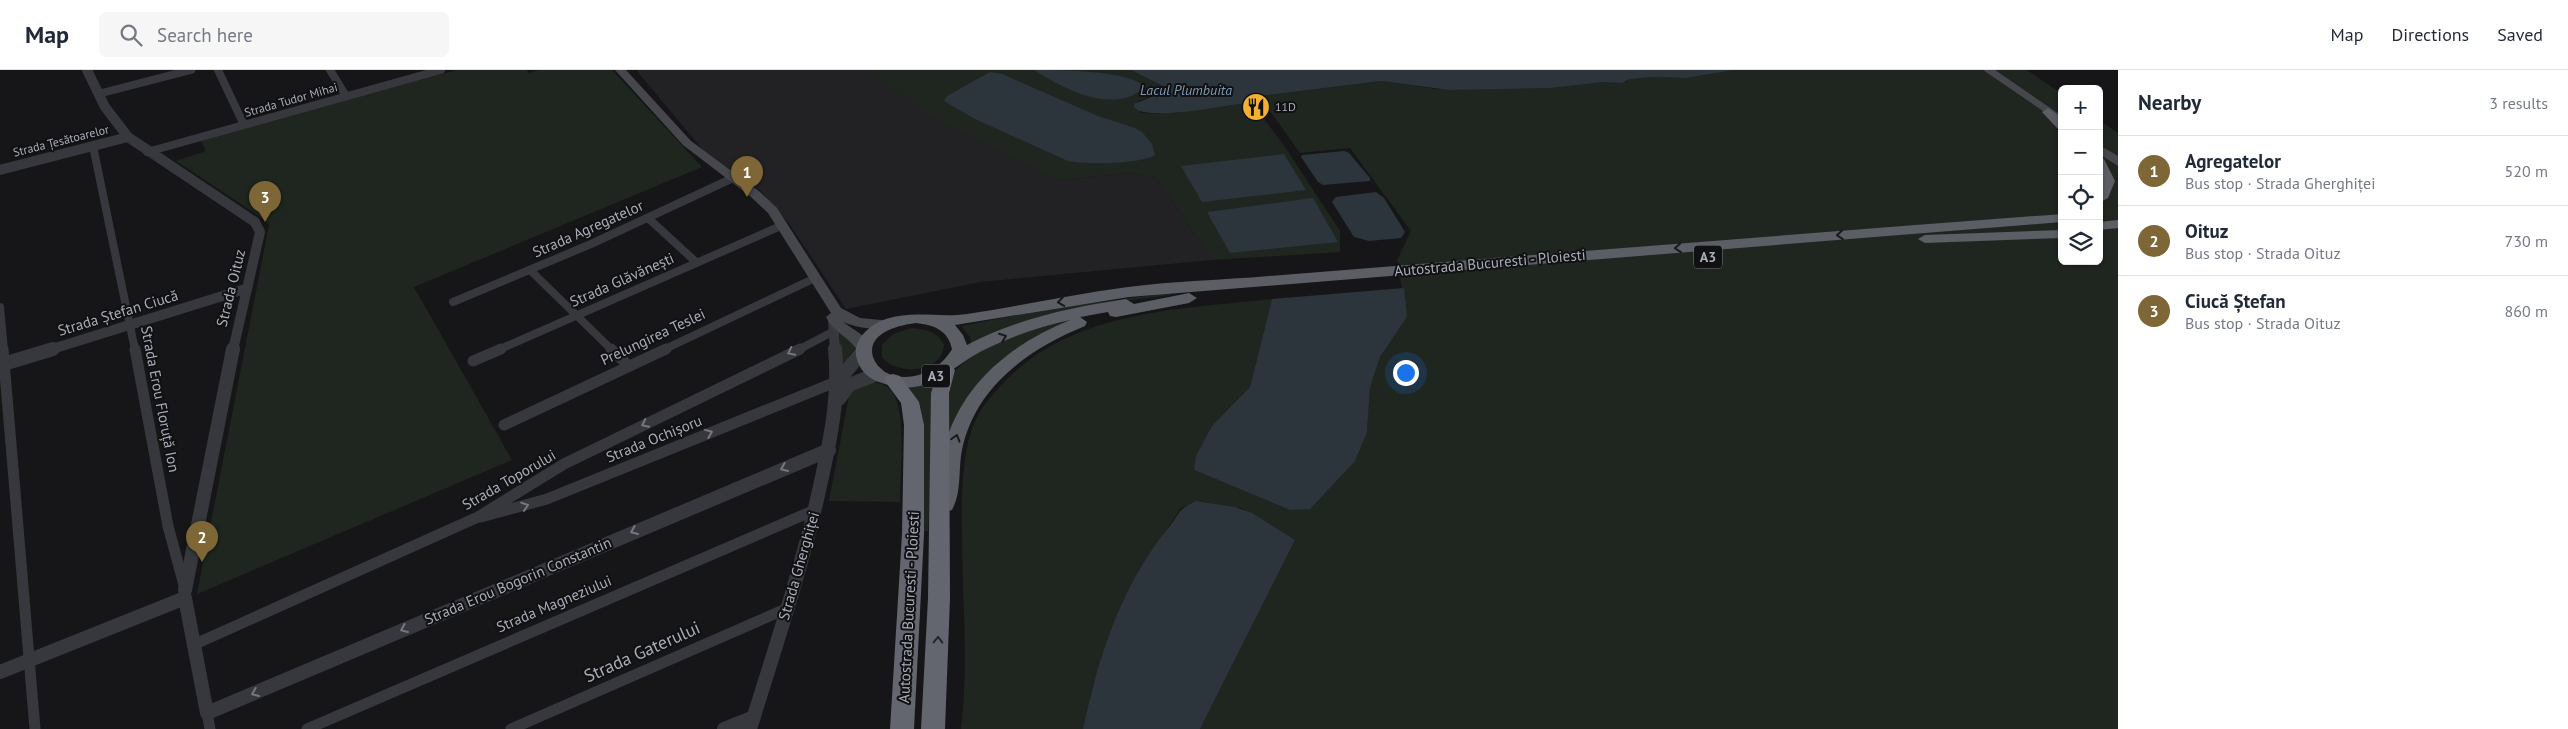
<!DOCTYPE html>
<html lang="en">
<head>
<meta charset="utf-8">
<style>
	body { margin:0; font-family:"PT Sans",sans-serif; background:#f6f6f7; color:#1f2937 }
	.controls { position:absolute; right:15px; top:15px; display:grid; overflow:hidden; border-radius:8px; box-shadow:0 1px 4px #0004 }
	.controls button { width:45px; height:45px; display:grid; place-items:center; padding:0; border:0; border-bottom:1px solid #e0e1e3; background:#fff; color:#1f2937; font:25px sans-serif }
	.you { position:absolute; left:1405px; top:302px; width:18px; height:18px; margin:-12px; border:4px solid #fff; border-radius:50%; background:#1a73e8; box-shadow:0 0 0 8px #1a73e833 }
	.badge { display:grid; place-items:center; width:32px; height:32px; border-radius:50%; background:#7e6636; color:#fff; font-size:16px; font-weight:700 }
	.pin { position:absolute; translate:-50% -41px; filter:drop-shadow(0 1px 2px #0008) }
	.pin::after { content:''; position:absolute; top:26px; width:18px; height:15px; background:inherit; clip-path:polygon(0 0,100% 0,50% 100%) }
	.list { margin:0; padding:0; list-style:none }
	h2 { display:flex; justify-content:space-between; align-items:center; height:65px; margin:0; padding:0 20px; font-size:21px }
	h2 small { font-size:16px; font-weight:400; color:#747a83 }
	.list li { display:grid; grid-template-columns:32px 1fr auto; gap:15px; align-items:center; box-sizing:border-box; height:70px; padding:0 20px; border-top:1px solid #e0e1e3 }
	.list b { display:block; font-size:19px; white-space:nowrap }
	.list p { margin:0; font-size:16px; white-space:nowrap; color:#747a83 }
	.list em { font-size:16px; font-style:normal; color:#747a83 }
	.icon { flex:none; width:28px; height:28px; fill:none; stroke:currentColor; stroke-width:2; stroke-linecap:round; stroke-linejoin:round }
	.map { position:relative; flex:none; width:2118px; height:659px; overflow:hidden }
	header { display:flex; align-items:center; gap:30px; box-sizing:border-box; height:70px; padding:0 25px; background:#fff; border-bottom:1px solid #e0e1e3 }
	header strong { font-size:24px }
	nav { display:flex; gap:28px; margin-inline-start:auto; font-size:18px }
	.search { width:350px; height:45px; background:#f6f6f7; display:flex; align-items:center; gap:12px; box-sizing:border-box; padding:0 18px; border-radius:8px; color:#747a83; font-size:19px }
	main { display:flex }
	aside { flex:1; background:#fff }
	.map>svg:first-child { display:block }
</style>
</head>
<body>
<header>
<strong>Map</strong>
<div class="search"><svg class="icon" aria-label="search" viewBox="0 0 24 24"><circle cx="10" cy="10" r="6"/><path d="M15 15l6 6"/></svg>Search here</div>
<nav><a>Map</a><a>Directions</a><a>Saved</a></nav>
</header>
<main>
<div class="map">
<svg width="2118" height="659" viewBox="0 0 2118 659">
	<rect width="100%" height="100%" fill="#161618"/>
	<path fill="#222225" d="M636,0H868L1058,110L1130,103L1157,108L1212,190L980,212L846,239L790,155L761,121L703,80Z"/>
	<path fill="#1e261f" d="M457,0H527L528,3L539,0H612L702,97L414,217L512,390L197,524L269,155L265,150L176,91L206,81L200,69Z
		M868,0H1131L1165,17L1161,23L1138,31L1141,43L1157,44L1251,32L1283,74L1340,161V182L1212,190L1157,108L1130,103L1058,110L928,45Z
		M1734,0H2027L2062,24V191H2099V50L2118,63V659H1200L1295,470L1241,438L1196,431L1181,438L1149,486L1126,527L1092,617L1083,659H961C969,593 962,529 962,463C961,431 962,379 975,351C982,335 995,322 1007,309C1077,240 1181,239 1272,229L1250,317L1234,336L1194,400L1290,440L1367,362L1370,318L1380,287L1407,247L1397,190L1411,161L1350,78L1300,83L1259,26L1381,11L1436,19L1551,18L1604,12H1626L1630,9L1654,7L1686,8Z
		M1170,223L1171,225L1123,231L971,275L970,267L961,256L1053,238Z
		M1099,242L1067,253L1008,286L947,381C946,363 942,342 945,324C951,273 1057,253 1099,242Z
		M911,258C925,259 938,261 944,275C942,304 898,305 882,288V275L893,264Z
		M839,262L856,277L841,298Z
		M870,312C881,312 891,317 895,327C906,348 900,406 900,432L829,431L849,326L853,319Z
		M936,312L934,379L928,461H923L919,336L909,317Z"/>
	<path fill="#2c353c" d="M1034,0C1060,0 1129,0 1145,17C1114,46 1064,19 1034,0Z
		M1131,0H1734L1686,8L1654,7L1630,9L1622,13L1604,12L1551,18L1449,20L1381,11L1259,26L1251,32L1240,34C1220,36 1145,52 1134,37V34L1161,23L1165,17Z
		M990,2L1002,4L1098,46L1135,58L1142,62L1152,74L1155,85C1140,94 1086,95 1068,91L975,49L944,31L947,26Z
		M1344,81L1349,83L1370,108V111L1323,115L1318,112L1301,87L1302,85Z
		M1284,84L1306,120L1202,132L1181,96Z
		M1376,122L1384,128L1405,162L1401,168L1369,171L1354,167L1332,132L1336,127Z
		M1313,128L1338,172L1230,183L1207,142Z
		M1404,218L1407,247L1380,287L1370,318L1367,362L1355,391L1310,439L1290,440L1194,400L1196,386L1212,356L1250,317L1272,229Z
		M1196,431L1235,437L1252,443L1295,470L1200,659H1083C1098,587 1122,514 1169,457C1180,443 1178,439 1196,431Z"/>
	<g fill="none" stroke-linecap="round" stroke-linejoin="round">
		<path stroke="#37383d" stroke-width="8" d="M218,0L244,55
			M330,0L346,26
			M98,24L191,0
			M93,76L135,280
			M147,82L441,0
			M648,148L696,192
			M530,200L612,280
			M453,232L591,174L733,108
			M0,237L4,280
			M498,280L783,155
			M663,280L815,208
			M798,280L834,261"/>
		<path stroke="#37383d" stroke-width="11" d="M3,279L35,659
			M135,279L168,456L184,515
			M611,279L628,295
			M473,291L501,279
			M504,355L666,279
			M481,447L547,429L838,311
			M193,575L478,447L564,394L800,279
			M207,643L210,659
			M307,659L815,440
			M511,659L788,538"/>
		<path stroke="#37383d" stroke-width="10" d="M87,0L105,37L128,67L255,152L260,162L233,280
			M0,100L128,67
			M833,250L835,280
			M49,280L245,219"/>
		<path stroke="#37383d" stroke-width="14" d="M0,295L53,279
			M838,311L863,281
			M839,329L849,315L877,304
			M185,520L233,279
			M0,602L185,528L207,643L829,380
			M724,659L754,647
			M750,659C774,581 800,504 818,425C829,376 840,330 835,279"/>
		<path fill="#45474d" fill-rule="evenodd" d="M615,0H626L691,71L759,121L777,138L841,238L860,248L892,251L894,254L892,257C876,261 858,258 843,252L862,265L870,278L868,281H858C849,267 833,262 826,247L831,243L768,143L751,127L683,75Z
			M1983,0H1995L2062,46V54Z
			M2099,75L2118,86V96L2099,84Z"/>
		<path fill="#5b5e65" fill-rule="evenodd" d="M2048,38L2062,48V59L2057,58L2042,42Z
			M2099,88L2104,89L2115,111L2108,128L2099,133Z
			M2062,144V152L1129,227L955,255L963,265L967,275C1016,249 1072,237 1126,229L1134,234L1189,223L1197,228L1189,233L1116,247L1110,246L1108,242L1080,247L1087,252L1085,256C1028,279 975,317 962,380C958,400 962,422 952,440L945,442L938,440L935,435C942,416 939,397 944,378C961,314 1011,274 1070,250C1041,256 1013,266 986,279C948,297 929,331 879,312C867,308 859,299 856,286C853,269 871,254 886,249C913,240 939,248 967,244C1021,236 1074,224 1128,217C1174,211 1222,210 1269,206C1533,185 1797,164 2062,144ZM916,253C934,255 948,260 952,279C940,301 908,315 885,302C879,298 875,293 873,287C866,263 899,255 916,253Z
			M2118,150V158L2099,160V152Z
			M2062,160V168L1925,173L1918,169L1925,165Z"/>
		<path fill="#63666e" fill-rule="evenodd" d="M946,294L952,296L955,300L949,323L950,528L945,659H921L928,528L931,323L940,296Z
			M893,304L900,306L919,332L924,355V464L914,659H890L902,464L904,355L901,333L884,310L886,306Z"/>
	</g>
	<defs><path id="oneway-chevron" d="M-2-3.5L2.5 0L-2 3.5" fill="none" stroke-width="1.6" stroke-linecap="round" stroke-linejoin="round" transform="scale(1.25)"/></defs>
	<g stroke="#18191b">
		<use href="#oneway-chevron" transform="translate(1840 165) rotate(175)"/>
		<use href="#oneway-chevron" transform="translate(1678 178) rotate(175)"/>
		<use href="#oneway-chevron" transform="translate(1061 232) rotate(171)"/>
		<use href="#oneway-chevron" transform="translate(1003 267) rotate(-21)"/>
		<use href="#oneway-chevron" transform="translate(956 368) rotate(-74)"/>
	</g>
	<g stroke="#757881">
		<use href="#oneway-chevron" transform="translate(791 282) rotate(154)"/>
		<use href="#oneway-chevron" transform="translate(645 354) rotate(154)"/>
		<use href="#oneway-chevron" transform="translate(709 363) rotate(-22)"/>
		<use href="#oneway-chevron" transform="translate(784 398) rotate(157)"/>
		<use href="#oneway-chevron" transform="translate(525 436) rotate(-18)"/>
		<use href="#oneway-chevron" transform="translate(634 461) rotate(157)"/>
		<use href="#oneway-chevron" transform="translate(404 559) rotate(157)"/>
		<use href="#oneway-chevron" transform="translate(255 623) rotate(157)"/>
	</g>
	<use stroke="#26262a" href="#oneway-chevron" transform="translate(938 570) rotate(-89)"/>
	<defs>
		<g id="restaurant-disc" transform="scale(1.4375)"><circle r="9.5" fill="#f2b134" stroke="#111113"/><path d="M-5-6h1v4h1v-4h1v4h1v-4h1v5L-1.5 .5V6h-2V.5L-5-1ZM5-6V6H3V1.5H1.5Q1.5-4 5-6Z" fill="#111"/></g>
	</defs>
	<g fill-rule="evenodd">
		<use href="#restaurant-disc" x="1256" y="37"/>
	</g>
	<g text-anchor="middle" stroke-width="4" stroke-linejoin="round" paint-order="stroke">
		<g font-size="12" fill="#a8adb8" stroke="#111113">
			<text transform="translate(291 30) rotate(-16)" y="4">Strada Tudor Mihai</text>
			<text transform="translate(61 71) rotate(-14)" y="4">Strada Țesătoarelor</text>
		</g>
		<g font-size="12" fill="#a8adb8" stroke="#111113" text-anchor="start">
			<text x="1275" y="41">11D</text>
		</g>
		<g font-size="14" font-style="italic" fill="#7f9bb3" stroke="#111113">
			<text x="1186" y="25">Lacul Plumbuita</text>
		</g>
		<g fill="#111113" stroke="#7b7e86" stroke-width="1">
			<rect x="1694" y="175.5" width="28" height="23" rx="4"/>
			<rect x="922" y="294.5" width="28" height="23" rx="4"/>
		</g>
		<g font-size="14" font-weight="bold" fill="#a8adb8">
			<text x="1708" y="192">A3</text>
			<text x="936" y="311">A3</text>
		</g>
		<g font-size="15" fill="#a8adb8" stroke="#111113">
			<text transform="translate(588 159) rotate(-24)" y="5">Strada Agregatelor</text>
			<text transform="translate(1490 193) rotate(-5)" y="5">Autostrada Bucuresti - Ploiesti</text>
			<text transform="translate(622 210) rotate(-24)" y="5">Strada Glăvănești</text>
			<text transform="translate(231 218) rotate(-76)" y="5">Strada Oituz</text>
			<text transform="translate(118 243) rotate(-17)" y="5">Strada Ștefan Ciucă</text>
			<text transform="translate(653 267) rotate(-25)" y="5">Prelungirea Teslei</text>
			<text transform="translate(160 329) rotate(79)" y="5">Strada Erou Floruță Ion</text>
			<text transform="translate(654 369) rotate(-22)" y="5">Strada Ochișoru</text>
			<text transform="translate(509 410) rotate(-30)" y="5">Strada Toporului</text>
			<text transform="translate(799 496) rotate(-74)" y="5">Strada Gherghiței</text>
			<text transform="translate(518 511) rotate(-23)" y="5">Strada Erou Bogorin Constantin</text>
			<text transform="translate(554 534) rotate(-23)" y="5">Strada Magneziului</text>
			<text transform="translate(909 537) rotate(-87)" y="5">Autostrada Bucuresti - Ploiesti</text>
		</g>
		<g font-size="18" fill="#a8adb8" stroke="#111113">
			<text transform="translate(642 582) rotate(-24)" y="6">Strada Gaterului</text>
		</g>
	</g>
</svg>
<div class="controls">
<button>+</button>
<button>−</button>
<button><svg class="icon" aria-label="locate" viewBox="0 0 24 24"><circle cx="12" cy="12" r="6"/><path d="M12 2v4M12 18v4M2 12h4M18 12h4"/></svg></button>
<button><svg class="icon" aria-label="layers" viewBox="0 0 24 24"><path d="M12 4l9 5-9 5-9-5zM3 14l9 5 9-5"/></svg></button>
</div>
<div class="you"></div>
<div class="pin badge" style="left:747px;top:127px">1</div>
<div class="pin badge" style="left:202px;top:492px">2</div>
<div class="pin badge" style="left:265px;top:152px">3</div>
</div>
<aside>
<h2>Nearby<small>3 results</small></h2>
<ul class="list">
<li><span class="badge">1</span><div><b>Agregatelor</b><p>Bus stop · Strada Gherghiței</p></div><em>520 m</em></li>
<li><span class="badge">2</span><div><b>Oituz</b><p>Bus stop · Strada Oituz</p></div><em>730 m</em></li>
<li><span class="badge">3</span><div><b>Ciucă Ștefan</b><p>Bus stop · Strada Oituz</p></div><em>860 m</em></li>
</ul>
</aside>
</main>
</body>
</html>
